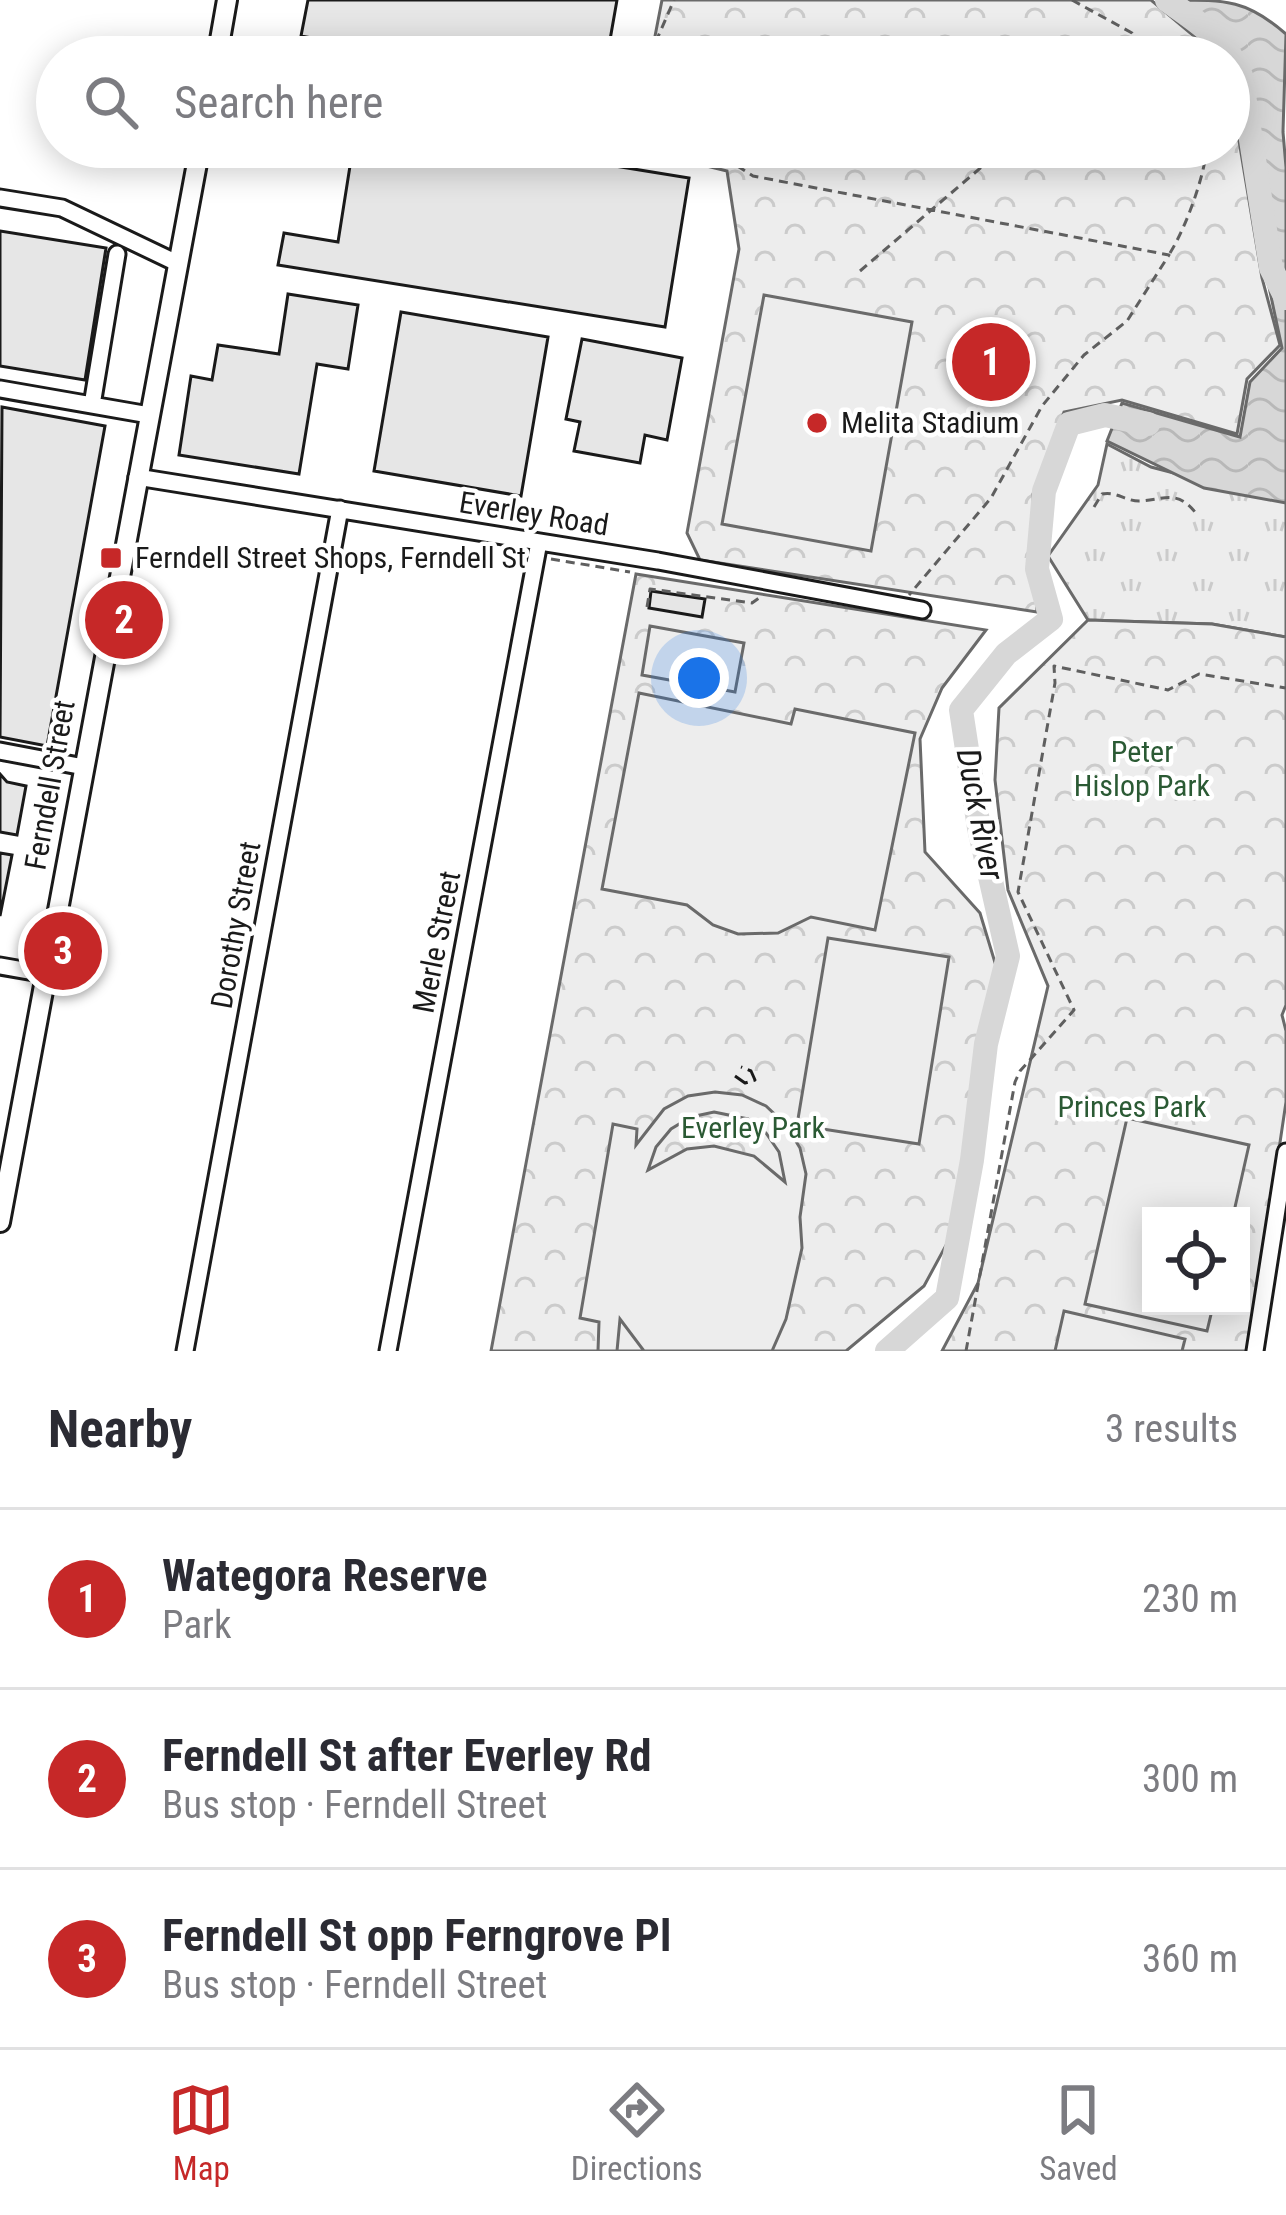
<!DOCTYPE html>
<html lang="en">
<head>
<meta charset="utf-8">
<style>
	body { margin:0; font-family:"Roboto Condensed",sans-serif; background:#f7f7f7; color:#2b2b33 }
	.controls { position:absolute; right:36px; bottom:36px; display:grid; overflow:hidden; border-radius:0px; box-shadow:0 6px 30px #0003 }
	.controls button { width:108px; height:108px; display:grid; place-items:center; padding:0; border:0; border-bottom:3px solid #e1e1e2; background:#fff; color:#2b2b33; font:60px sans-serif }
	.you { position:absolute; left:699px; top:678px; width:42px; height:42px; margin:-30px; border:9px solid #fff; border-radius:50%; background:#1a73e8; box-shadow:0 0 0 18px #1a73e833 }
	.badge { display:grid; place-items:center; width:78px; height:78px; border-radius:50%; background:#c62828; color:#fff; font-size:39px; font-weight:700 }
	.pin { position:absolute; translate:-50% -50%; border:6px solid #fff; box-shadow:0 3px 12px #0006 }
	.list { margin:0; padding:0; list-style:none }
	h2 { display:flex; justify-content:space-between; align-items:center; height:156px; margin:0; padding:0 48px; font-size:51px }
	h2 small { font-size:39px; font-weight:400; color:#7c7c81 }
	.list li { display:grid; grid-template-columns:78px 1fr auto; gap:36px; align-items:center; box-sizing:border-box; height:180px; padding:0 48px; border-top:3px solid #e1e1e2 }
	.list b { display:block; font-size:45px; white-space:nowrap }
	.list p { margin:0; font-size:39px; white-space:nowrap; color:#7c7c81 }
	.list em { font-size:39px; font-style:normal; color:#7c7c81 }
	.icon { flex:none; width:66px; height:66px; fill:none; stroke:currentColor; stroke-width:2; stroke-linecap:round; stroke-linejoin:round }
	.map { position:relative; flex:none; width:1286px; height:1351px; overflow:hidden }
	.search { position:absolute; background:#fff; box-shadow:0 6px 30px #0003; left:36px; right:36px; top:36px; height:132px; display:flex; align-items:center; gap:30px; box-sizing:border-box; padding:0 42px; border-radius:66px; color:#7c7c81; font-size:45px }
	.sheet { height:696px; background:#fff }
	nav { display:flex; justify-content:space-around; align-items:center; box-sizing:border-box; height:168px; border-top:3px solid #e1e1e2; background:#fff; font-size:33px; color:#7c7c81 }
	nav a { display:grid; justify-items:center; gap:6px }
	nav .on { color:#c62828 }
	.map>svg:first-child { display:block }
</style>
</head>
<body>
<div class="map">
<svg width="1286" height="1351" viewBox="0 0 1286 1351">
	<defs>
		<pattern id="grass-tufts" width="24" height="20" patternUnits="userSpaceOnUse" patternTransform="scale(3)"><rect width="24" height="20" fill="#ededed"/><path d="M3 7l-1-3M5 7V3M7 7l1-3M15 17l-1-3M17 17v-4M19 17l1-3" fill="none" stroke="#cbcbcb"/></pattern>
		<pattern id="park-crowns" width="20" height="18" patternUnits="userSpaceOnUse" patternTransform="scale(3)"><rect width="20" height="18" fill="#ededed"/><path d="M2 6a3 3 0 1 1 6 0M12 15a3 3 0 1 1 6 0" fill="none" stroke="#cbcbcb"/></pattern>
		<pattern id="water-waves" width="16" height="10" patternUnits="userSpaceOnUse" patternTransform="scale(3)"><rect width="16" height="10" fill="#d7d7d7"/><path d="M0 5q4-4 8 0t8 0" fill="none" stroke="#b8b8b8"/></pattern>
	</defs>
	<rect width="100%" height="100%" fill="#fff"/>
	<path fill="url(#grass-tufts)" stroke="#6a6a6a" stroke-width="3" d="M1107,444L1151,467L1227,487L1286,473V637L1212,624L1088,620L1048,556L1098,485Z"/>
	<path fill="url(#park-crowns)" stroke="#6a6a6a" stroke-width="3" fill-rule="evenodd" d="M662,0H1151L1219,57H651Z
		M1229,81L1262,278L1280,345L1247,379L1237,434L1122,400L1064,412L1033,494L1037,612L700,560L687,533L739,249L727,171L633,148L1229,147Z
		M636,574L986,630L942,688L920,739L925,852L980,913L1006,999L978,1066L977,1145L969,1148L970,1201L924,1286L846,1351H491Z
		M1088,620L1212,624L1286,637V1005L1282,1015L1286,1031V1102L1249,1351H942L978,1283L1048,986L1008,890L995,780L999,708ZM1151,1216H1241V1306H1151Z"/>
	<path fill="#ededed" stroke="#6a6a6a" stroke-width="3" fill-rule="evenodd" d="M764,295L912,322L871,551L722,524Z
		M650,626L744,643L735,692L642,675Z
		M639,693L791,724L795,709L915,733L875,930L811,917L778,933L738,934L713,925L687,905L602,889Z
		M828,938L949,957L919,1144L797,1125Z
		M715,1092L742,1095L766,1106L786,1125L800,1148L806,1174L800,1217L802,1248L786,1319L772,1351H644L620,1319L617,1351H598L599,1322L580,1318L613,1124L637,1129L636,1145L664,1109L688,1096ZM714,1112L748,1119L766,1133L779,1152L785,1182L754,1156L714,1146L687,1149L648,1170L656,1147L671,1129L691,1117Z
		M1127,1118L1249,1145L1233,1216H1151V1306H1213L1207,1331L1085,1304Z
		M1064,1311L1185,1339L1182,1351H1055Z"/>
	<path fill="url(#water-waves)" stroke="#6a6a6a" stroke-width="3" d="M1174,0C1227,0 1247,0 1286,34L1283,132L1286,167V503L1204,488L1107,441L1122,403L1240,437L1250,382L1282,348L1269,287L1281,274L1244,71L1229,42Z"/>
	<g fill="none" stroke-linecap="round" stroke-linejoin="round">
		<path stroke="#d7d7d7" stroke-width="24" d="M1167,0C1198,23 1226,38 1241,76L1271,268L1286,298
			M887,1351L947,1298L972,1160L986,1044L1008,956L979,828L961,710L1006,654L1051,619L1037,569L1044,491L1069,424L1105,415L1148,424"/>
	</g>
	<path fill="#e6e6e6" stroke="#1a1a1a" stroke-width="3" d="M308,0H617L607,57H415L301,36Z
		M353,147H498L689,178L665,327L278,265L284,233L338,242Z
		M0,231L106,248L85,380L0,366Z
		M288,294L358,305L348,369L317,364L299,474L179,455L191,376L212,380L218,345L279,354Z
		M401,312L548,337L521,496L374,471Z
		M582,339L682,358L667,440L645,435L640,463L574,451L580,422L566,419Z
		M2,407L105,426L47,746L0,737Z
		M651,591L705,599L702,617L649,608Z
		M0,774L7,782L26,786L17,835L0,832Z
		M0,853L12,855L0,916Z"/>
	<g fill="none" stroke-linecap="round" stroke-linejoin="round">
		<g stroke="#1a1a1a" stroke-width="21">
			<path id="minor" d="M0,198L62,208L179,264
				M0,389L149,415
				M92,405L117,254
				M137,477L658,561L922,610
				M0,751L84,767
				M0,966L46,974
				M185,1351L340,509
				M388,1351L539,542
				M1255,1351L1286,1152"/>
		</g>
		<g stroke="#1a1a1a" stroke-width="24">
			<path id="major" d="M217,57L227,0
				M0,1222L200,147"/>
		</g>
		<path stroke="#5f5f5f" stroke-width="3" stroke-dasharray="9 6" stroke-linecap="butt" d="M1072,0L1132,33L1152,57
			M655,57L657,39L674,0
			M697,147L717,153L753,176L1169,255L1127,321L1084,355L1042,406L991,498L909,595
			M1170,253C1186,227 1204,178 1207,147
			M860,271L1005,147
			M1094,507L1102,494C1117,491 1126,502 1141,501C1165,499 1177,490 1195,512
			M551,559L630,572
			M647,607L650,589L752,603L763,595
			M966,1351L1015,1082L1020,1071L1074,1010L1018,892L1055,683L1054,666L1168,690L1199,674L1286,688"/>
		<use href="#minor" stroke="#fff" stroke-width="15"/>
		<use href="#major" stroke="#fff" stroke-width="18"/>
		<path stroke="#1a1a1a" stroke-width="3" stroke-dasharray="15 6" stroke-linecap="butt" d="M735,1076L745,1083L755,1080L751,1071L741,1067"/>
	</g>
	<g fill="#c62828" stroke="#fff" stroke-width="4.5">
		<circle cx="817" cy="423" r="12"/>
		<rect x="99" y="546" width="24" height="24" rx="6"/>
	</g>
	<g text-anchor="middle" stroke-width="9" stroke-linejoin="round" paint-order="stroke">
		<g font-size="30" fill="#1a1a1a" stroke="#fff" text-anchor="start">
			<text x="841" y="433">Melita Stadium</text>
			<text x="135" y="568">Ferndell Street Shops, Ferndell St</text>
		</g>
		<g font-size="30" fill="#1a1a1a" stroke="#fff">
			<text transform="translate(534 514) rotate(9)" y="10">Everley Road</text>
			<text transform="translate(50 785) rotate(-80)" y="10">Ferndell Street</text>
			<text transform="translate(236 925) rotate(-80)" y="10">Dorothy Street</text>
			<text transform="translate(437 942) rotate(-79)" y="10">Merle Street</text>
		</g>
		<g font-size="30" fill="#2b5a34" stroke="#fff">
			<text x="1142" y="762">Peter<tspan x="1142" dy="34">Hislop Park</tspan></text>
			<text x="1132" y="1117">Princes Park</text>
			<text x="753" y="1138">Everley Park</text>
		</g>
		<g font-size="33" font-style="italic" fill="#1a1a1a" stroke="#fff">
			<text transform="translate(981 814) rotate(79)" y="12">Duck River</text>
		</g>
	</g>
</svg>
<div class="controls">
<button><svg class="icon" aria-label="locate" viewBox="0 0 24 24"><circle cx="12" cy="12" r="6"/><path d="M12 2v4M12 18v4M2 12h4M18 12h4"/></svg></button>
</div>
<div class="you"></div>
<div class="pin badge" style="left:991px;top:362px">1</div>
<div class="pin badge" style="left:124px;top:620px">2</div>
<div class="pin badge" style="left:63px;top:951px">3</div>
<div class="search"><svg class="icon" aria-label="search" viewBox="0 0 24 24"><circle cx="10" cy="10" r="6"/><path d="M15 15l6 6"/></svg>Search here</div>
</div>
<section class="sheet">
<h2>Nearby<small>3 results</small></h2>
<ul class="list">
<li><span class="badge">1</span><div><b>Wategora Reserve</b><p>Park</p></div><em>230 m</em></li>
<li><span class="badge">2</span><div><b>Ferndell St after Everley Rd</b><p>Bus stop · Ferndell Street</p></div><em>300 m</em></li>
<li><span class="badge">3</span><div><b>Ferndell St opp Ferngrove Pl</b><p>Bus stop · Ferndell Street</p></div><em>360 m</em></li>
</ul>
</section>
<nav>
<a class="on"><svg class="icon" aria-label="map" viewBox="0 0 24 24"><path d="M3 6l6-2 6 2 6-2v14l-6 2-6-2-6 2zM9 4v14M15 6v14"/></svg>Map</a>
<a><svg class="icon" aria-label="directions" viewBox="0 0 24 24"><path d="M12 3l9 9-9 9-9-9zM9 14v-3h6M13 9l2 2-2 2"/></svg>Directions</a>
<a><svg class="icon" aria-label="saved" viewBox="0 0 24 24"><path d="M7 4h10v16l-5-4-5 4z"/></svg>Saved</a>
</nav>
</body>
</html>
